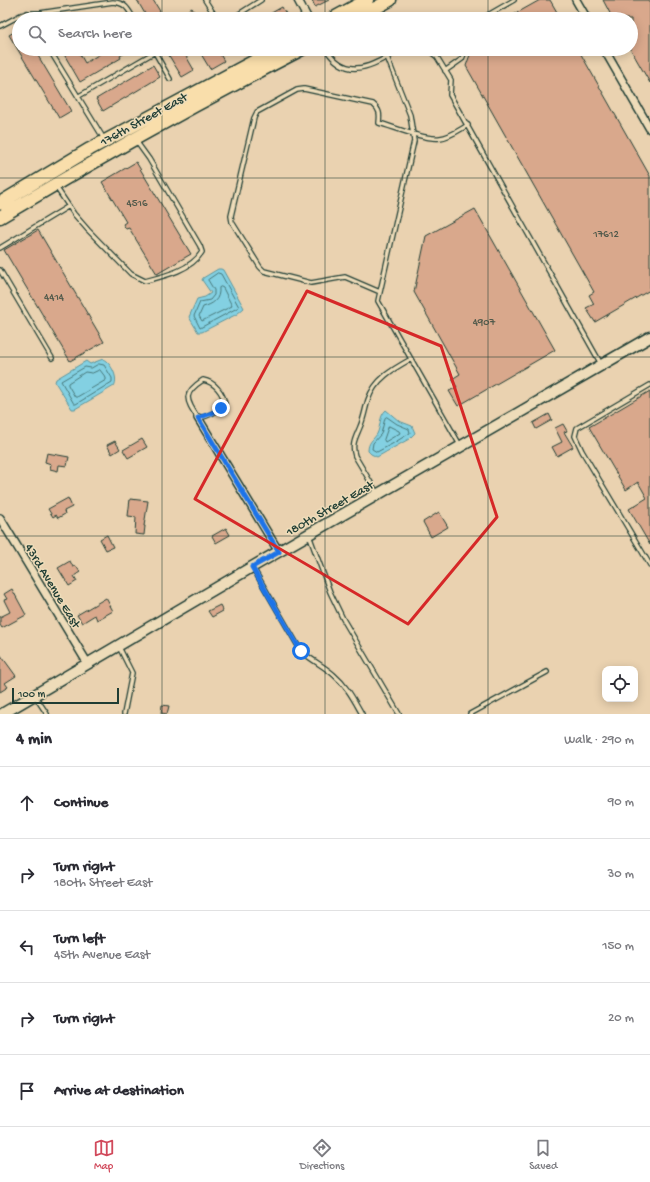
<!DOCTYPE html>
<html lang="en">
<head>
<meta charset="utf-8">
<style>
	body { margin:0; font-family:"Gochi Hand",sans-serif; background:#f2f2f3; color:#2b2b33 }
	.controls { position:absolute; right:12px; bottom:12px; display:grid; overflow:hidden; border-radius:8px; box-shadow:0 2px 10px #0003 }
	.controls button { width:36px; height:36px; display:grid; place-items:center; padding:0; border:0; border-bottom:1px solid #e1e1e2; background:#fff; color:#2b2b33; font:20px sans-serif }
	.scale { position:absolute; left:12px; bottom:10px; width:107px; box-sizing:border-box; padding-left:4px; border:2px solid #1f3d34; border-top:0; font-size:11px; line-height:14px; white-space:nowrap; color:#1f3d34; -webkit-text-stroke:3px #eedcb9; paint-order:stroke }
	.stop { position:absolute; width:12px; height:12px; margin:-9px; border:3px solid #1a73e8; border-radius:50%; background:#fff }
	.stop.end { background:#1a73e8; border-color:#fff; box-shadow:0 1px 4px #0008 }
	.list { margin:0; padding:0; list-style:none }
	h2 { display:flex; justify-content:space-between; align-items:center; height:52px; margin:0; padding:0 16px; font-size:17px }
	h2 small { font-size:13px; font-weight:400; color:#7c7c81 }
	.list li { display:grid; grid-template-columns:26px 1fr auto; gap:12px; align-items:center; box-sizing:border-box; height:72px; padding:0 16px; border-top:1px solid #e1e1e2 }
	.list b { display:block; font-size:15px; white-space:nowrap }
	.list p { margin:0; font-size:13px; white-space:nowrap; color:#7c7c81 }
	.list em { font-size:13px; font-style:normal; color:#7c7c81 }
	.icon { flex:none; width:22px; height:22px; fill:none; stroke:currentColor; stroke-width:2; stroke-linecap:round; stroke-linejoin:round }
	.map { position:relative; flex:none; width:650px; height:714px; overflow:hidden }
	.search { position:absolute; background:#fff; box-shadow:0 2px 10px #0003; left:12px; right:12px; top:12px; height:44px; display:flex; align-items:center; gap:10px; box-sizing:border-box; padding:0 14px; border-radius:22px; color:#7c7c81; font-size:15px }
	.sheet { height:412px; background:#fff }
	nav { display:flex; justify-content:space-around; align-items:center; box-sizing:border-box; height:56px; border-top:1px solid #e1e1e2; background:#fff; font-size:11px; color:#7c7c81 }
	nav a { display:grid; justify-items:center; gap:2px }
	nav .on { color:#d1495b }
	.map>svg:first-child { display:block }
</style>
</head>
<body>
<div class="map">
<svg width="650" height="714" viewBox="0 0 650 714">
	<rect width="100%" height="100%" fill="#ead2b0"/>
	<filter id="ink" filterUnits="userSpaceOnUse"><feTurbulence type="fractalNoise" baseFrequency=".025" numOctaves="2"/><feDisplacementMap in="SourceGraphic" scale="8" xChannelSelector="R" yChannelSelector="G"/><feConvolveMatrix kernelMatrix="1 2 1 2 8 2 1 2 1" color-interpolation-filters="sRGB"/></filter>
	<g filter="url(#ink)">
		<path fill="#83d0e2" stroke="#5b959c" d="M218,269H221L223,270L244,308L237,314L202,332H198L189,317L197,299L205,297L211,293L202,280L203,278Z
			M103,359C111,363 119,378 114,386L75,409H72L55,382L56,379L86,361L90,364Z
			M386,410L399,421L412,426L415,433L409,439L377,457L371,454L368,451C368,442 373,440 377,434C381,426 379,416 386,410Z"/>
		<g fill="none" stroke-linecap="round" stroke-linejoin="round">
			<path stroke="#47787a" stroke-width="1" d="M218,273L221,274L239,307L200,328L194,316L200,302L210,300L214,295V290L208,280Z
				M221,287L223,288L232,306L202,321L199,316L203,307C213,304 220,300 219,288Z
				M99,364L104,365L112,378V382L76,404H74L61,381L85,367L91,368Z
				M100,370L106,378V380L77,397H75L68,385V383L85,372L92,373Z
				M387,417L397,424L409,429L410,433L392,444L377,452L372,449L373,443L381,434L385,418Z
				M389,426L399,431L400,433L385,442L384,440Z"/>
		</g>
		<path fill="#d9a88c" stroke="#1f3d34" d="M137,0H153L163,16L158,19H148Z
			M312,0H329L315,7Z
			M540,0H550L561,19H506Z
			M603,0H650V83L631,50V19H613Z
			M282,7L289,19H261Z
			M192,8L198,19H183L180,15Z
			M19,29V49H34L71,111L59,118L9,35Z
			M61,49H77L85,63L108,49H132L120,56L121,58L80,82Z
			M165,49H182L194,70L182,77Z
			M198,49H217L224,61L210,69Z
			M472,49H578L650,176V290L595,322L586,308L594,304L589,295L594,292L466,66Z
			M153,65L160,77L103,111L96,99Z
			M136,162L191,254L157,274L129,228L126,229L123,224L126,222L102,182Z
			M475,209L555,350L458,406L449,391L457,387L452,379L460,374L414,292L426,236Z
			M38,230L104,342L70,361L4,250Z
			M650,391V545L629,509L647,498L638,482L626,490L589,427Z
			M549,414L552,420L536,429L533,423Z
			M563,424L567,431L564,432L573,447L557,456L552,447L562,442L555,428Z
			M142,439L147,447L128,458L123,450Z
			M115,441L120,449L112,454L107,445Z
			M47,453L69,457L67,466L59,465L58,471L50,469L51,464L45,462Z
			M68,498L72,507L64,511L65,514L58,518L56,515L53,517L48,509Z
			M130,499L148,501L144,526H145L144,535L135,534L136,517L128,516Z
			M439,512L448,527L431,537L423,522Z
			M226,528L230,535L216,543L212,536Z
			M107,535L113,547L106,550L100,539Z
			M70,561L73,567L76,566L80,572L74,576L77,581L69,586L58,568Z
			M12,589L26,615L2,628L0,625V617L10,612L4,600L7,599L4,594Z
			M106,598L113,611L97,620L95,615L82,623L77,615Z
			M220,605L223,611L212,617L208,611Z
			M0,654L16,676L5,683L8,687L0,692Z
			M162,705L169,706L167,714L161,713Z"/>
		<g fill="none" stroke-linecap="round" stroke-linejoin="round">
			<g stroke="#1f3d34" stroke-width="6">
				<path id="lane" d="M205,0L217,19
					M27,13L31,19
					M231,19L261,0
					M481,19L514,0
					M0,26L21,15L27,13H40L113,2C126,3 128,9 134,19
					M49,49L104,139
					M153,49L170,79
					M326,49C349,84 374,63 403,49
					M427,49L437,57L451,80L450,95L601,364
					M387,57L410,115L414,141L378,301L460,445
					M445,71L462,59L466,49
					M79,96L155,52
					M56,187L74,214L88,230L131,274L145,281C165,276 191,270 202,252L200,246L149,159L136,141
					M0,248L69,206
					M0,270L52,358
					M380,292L345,277L311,283L264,271L260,267L232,222L231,216L254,118L257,112L297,90L304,89L373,104C380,110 380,114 379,123C394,127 424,140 440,138C450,137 459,130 468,125
					M203,380C215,382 223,393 225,404C218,411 208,417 198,418C185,399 183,393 203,380Z
					M650,385L577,428L575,436L582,451L650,565
					M377,493L355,456C351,444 356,437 360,427C364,418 365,409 368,400C375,379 393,369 411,359
					M309,535L330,592L343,619L399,714
					M253,568L301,651C311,660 324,666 334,675C347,686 354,700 362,714
					M119,647L132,673L124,714
					M35,696L47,714
					M470,714L547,672"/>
			</g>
			<g stroke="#1f3d34" stroke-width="10">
				<path id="street" d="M298,0L308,19
					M576,0L587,19
					M604,49L650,129
					M198,418L279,552
					M0,518L88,664"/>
			</g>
			<g stroke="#1f3d34" stroke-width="13">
				<path id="secondary" d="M2,714L252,567L650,337"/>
			</g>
			<g stroke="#1f3d34" stroke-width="15">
				<path id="primary" d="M332,19L367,0
					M356,19L390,0
					M0,203L90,149L277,49
					M0,217C99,158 199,102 302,49"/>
			</g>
			<use href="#lane" stroke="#eedcb9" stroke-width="3.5"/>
			<use href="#street" stroke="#eedcb9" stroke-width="7"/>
			<use href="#secondary" stroke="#eedcb9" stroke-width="10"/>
			<use href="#primary" stroke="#f9deab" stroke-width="12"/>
		</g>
	</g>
	<g fill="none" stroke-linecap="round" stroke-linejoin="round" filter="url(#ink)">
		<path stroke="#1a73e8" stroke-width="5" d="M221,408L212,413L198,418L279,552L252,567L301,651"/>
	</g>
	<path fill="none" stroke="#d62828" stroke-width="3" stroke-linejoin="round" d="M307,291L441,346L497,517L408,624L195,499Z"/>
	<path fill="none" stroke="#1f3d34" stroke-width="1" stroke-opacity="0.55" d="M162,0V19M325,0V19M488,0V19M162,49V714M325,49V714M488,49V714M0,178H650M0,357H650M0,536H650"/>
	<g text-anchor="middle" stroke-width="3" stroke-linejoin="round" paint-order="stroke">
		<g font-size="11" fill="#4e584a">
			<text x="137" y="206">4516</text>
			<text x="606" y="237">17612</text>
			<text x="54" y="300">4414</text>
			<text x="484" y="325">4907</text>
		</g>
		<g font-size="13" fill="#1f3d34" stroke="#eedcb9">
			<text transform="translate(143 118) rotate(-29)" y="5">176th Street East</text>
			<text transform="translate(329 507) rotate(-30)" y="5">180th Street East</text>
			<text transform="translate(54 585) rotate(59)" y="5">43rd Avenue East</text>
		</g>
	</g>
</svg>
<div class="controls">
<button><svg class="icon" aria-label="locate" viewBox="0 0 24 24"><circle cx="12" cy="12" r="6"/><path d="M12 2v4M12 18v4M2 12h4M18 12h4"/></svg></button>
</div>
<div class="scale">100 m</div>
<div class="stop" style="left:301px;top:651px"></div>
<div class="stop end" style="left:221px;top:408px"></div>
<div class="search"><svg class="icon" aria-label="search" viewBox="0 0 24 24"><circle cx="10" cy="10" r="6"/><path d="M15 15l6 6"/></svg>Search here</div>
</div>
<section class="sheet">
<h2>4 min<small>Walk · 290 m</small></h2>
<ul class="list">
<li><svg class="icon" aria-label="ahead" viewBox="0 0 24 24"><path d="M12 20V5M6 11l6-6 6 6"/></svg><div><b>Continue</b></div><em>90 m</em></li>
<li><svg class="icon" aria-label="right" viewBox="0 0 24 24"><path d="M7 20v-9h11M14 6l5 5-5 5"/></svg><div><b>Turn right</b><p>180th Street East</p></div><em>30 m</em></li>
<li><svg class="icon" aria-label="left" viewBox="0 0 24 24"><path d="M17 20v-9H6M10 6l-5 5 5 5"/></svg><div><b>Turn left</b><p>45th Avenue East</p></div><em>150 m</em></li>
<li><svg class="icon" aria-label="right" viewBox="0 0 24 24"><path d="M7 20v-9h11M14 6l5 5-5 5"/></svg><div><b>Turn right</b></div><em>20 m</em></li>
<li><svg class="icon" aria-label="arrive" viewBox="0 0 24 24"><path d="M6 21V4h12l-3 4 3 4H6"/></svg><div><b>Arrive at destination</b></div></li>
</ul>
</section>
<nav>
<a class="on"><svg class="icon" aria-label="map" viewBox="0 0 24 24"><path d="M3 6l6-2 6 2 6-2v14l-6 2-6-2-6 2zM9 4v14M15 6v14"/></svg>Map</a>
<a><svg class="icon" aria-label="directions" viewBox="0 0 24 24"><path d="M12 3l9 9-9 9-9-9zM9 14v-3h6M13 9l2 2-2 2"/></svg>Directions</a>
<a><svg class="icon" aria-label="saved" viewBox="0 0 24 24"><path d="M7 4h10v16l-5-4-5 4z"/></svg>Saved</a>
</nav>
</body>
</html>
